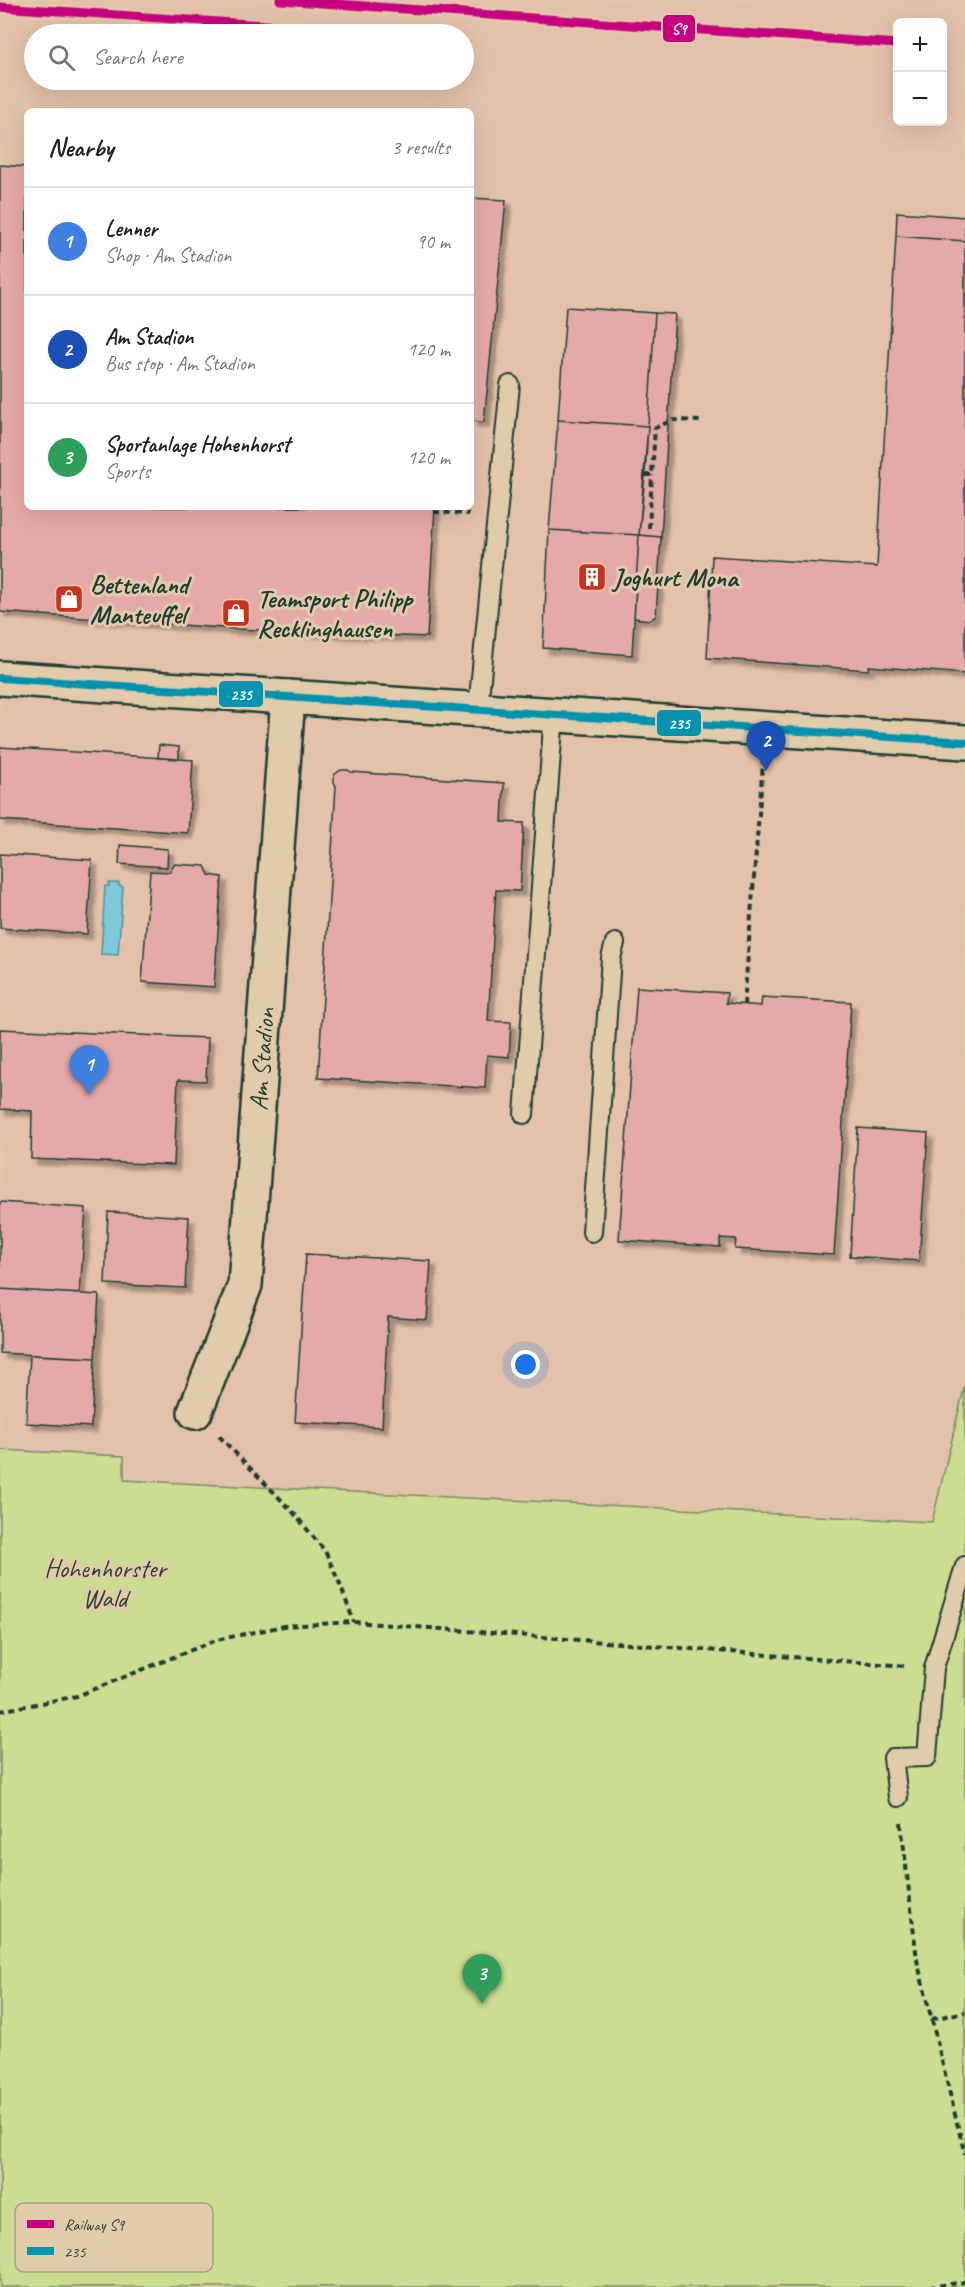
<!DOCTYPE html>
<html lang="en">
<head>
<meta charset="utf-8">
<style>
	body { margin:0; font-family:Caveat,sans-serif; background:#f6f6f6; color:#222 }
	.controls { position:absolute; right:18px; top:18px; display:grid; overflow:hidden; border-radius:9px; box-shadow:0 6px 24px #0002 }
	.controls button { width:54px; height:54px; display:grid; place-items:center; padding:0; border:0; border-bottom:2px solid #e0e0e0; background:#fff; color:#222; font:30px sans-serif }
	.you { position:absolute; left:526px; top:1365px; width:21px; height:21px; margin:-15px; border:4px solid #fff; border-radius:50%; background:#1a73e8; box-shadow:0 0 0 9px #1a73e833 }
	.badge { display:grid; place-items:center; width:39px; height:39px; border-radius:50%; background:#db2777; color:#fff; font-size:20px; font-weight:700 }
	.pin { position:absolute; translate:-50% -50px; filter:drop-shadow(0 2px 3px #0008) }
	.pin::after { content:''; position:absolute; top:32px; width:21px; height:18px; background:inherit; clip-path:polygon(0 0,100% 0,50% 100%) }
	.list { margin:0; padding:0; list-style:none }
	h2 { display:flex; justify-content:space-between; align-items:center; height:78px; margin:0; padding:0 24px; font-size:26px }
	h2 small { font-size:20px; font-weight:400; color:#767676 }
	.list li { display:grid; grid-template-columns:39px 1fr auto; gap:18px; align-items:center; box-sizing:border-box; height:108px; padding:0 24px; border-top:2px solid #e0e0e0 }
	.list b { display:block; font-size:22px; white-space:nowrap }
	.list p { margin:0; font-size:20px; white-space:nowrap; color:#767676 }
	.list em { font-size:20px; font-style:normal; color:#767676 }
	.icon { flex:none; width:33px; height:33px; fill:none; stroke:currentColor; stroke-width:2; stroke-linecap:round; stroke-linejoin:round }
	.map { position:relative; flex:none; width:965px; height:2287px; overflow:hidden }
	.search { position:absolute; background:#fff; box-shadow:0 6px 24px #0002; left:24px; top:24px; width:450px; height:66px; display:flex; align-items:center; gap:15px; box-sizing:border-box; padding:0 21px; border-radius:33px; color:#767676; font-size:22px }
	.panel { position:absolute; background:#fff; box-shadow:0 6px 24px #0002; left:24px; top:108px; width:450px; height:402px; border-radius:9px }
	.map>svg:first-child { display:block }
</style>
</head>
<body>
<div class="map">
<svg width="965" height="2287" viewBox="0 0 965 2287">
	<defs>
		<filter id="shadow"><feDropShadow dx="5.5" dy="5.5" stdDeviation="1.5" flood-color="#0004"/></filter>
	</defs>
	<rect width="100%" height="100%" fill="#e2cbab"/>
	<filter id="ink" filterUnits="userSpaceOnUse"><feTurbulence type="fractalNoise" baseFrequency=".0167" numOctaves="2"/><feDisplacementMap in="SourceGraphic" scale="12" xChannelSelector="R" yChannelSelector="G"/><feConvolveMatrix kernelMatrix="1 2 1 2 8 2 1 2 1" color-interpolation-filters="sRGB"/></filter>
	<g filter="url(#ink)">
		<path fill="#e3c1aa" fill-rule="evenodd" d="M0,0H965V1385L933,1522L123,1480V1456L0,1450ZM898,22H942V122H898ZM34,34H464V80H34ZM27,111H471V507H27Z"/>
		<path fill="#ccdc90" stroke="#768c62" stroke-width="1.5" d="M965,1385V2287H0V1450L124,1456V1480L932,1522Z"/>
		<path fill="#7bcad8" stroke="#569296" stroke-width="1.5" d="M109,883H119V886L123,887L118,955L101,954L105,886H109Z"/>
		<path fill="#e5aaa8" stroke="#1f3d34" stroke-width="1.5" filter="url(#shadow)" d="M0,165L27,167V507H435L427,637L237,629L0,612Z
			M471,198L506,200L484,422L471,421Z
			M897,212L965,217V241L896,236Z
			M896,236L965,241V674L869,666L868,670L707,658L712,556L877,567Z
			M566,307L655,313L648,426L558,420Z
			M655,313L675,314L661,537L639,535L645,475Z
			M558,420L648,426L639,535L549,530Z
			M549,530L639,535L632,655L543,648Z
			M639,535L661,537L656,616L650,620L634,618Z
			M159,745L179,747V759L158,758Z
			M0,747L193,760L188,833L0,820Z
			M341,770H348L351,772L504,783L502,822L524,823L520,891L496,890L488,1021L511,1022L509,1057L487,1055L485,1088L318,1078L336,786L334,783V775Z
			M120,845L168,849L167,867L119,864Z
			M0,854L92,860L87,934L0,928Z
			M174,864L205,866L209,875L222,877L214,987L142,982L150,871L170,872Z
			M637,987L727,993L726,1003L761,1006L762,997L851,1002L834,1255L735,1249L736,1239L720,1238V1247L619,1240Z
			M0,1029L208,1038L206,1081L178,1080L174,1165L31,1159L32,1111L0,1109Z
			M858,1128L928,1133L919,1261L850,1256Z
			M0,1202L86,1208L80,1294L0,1289Z
			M108,1212L189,1217L185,1288L105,1284Z
			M306,1254L431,1261L427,1320L388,1317L382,1427L295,1422Z
			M0,1289L99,1295L95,1358L0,1353Z
			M30,1355L95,1358L91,1427L26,1423Z"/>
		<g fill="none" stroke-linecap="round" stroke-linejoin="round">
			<g stroke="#1f3d34" stroke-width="22">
				<path id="lane" d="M478,708L510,385
					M524,1114L554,713
					M592,1232L611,958L615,943
					M898,1797L893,1758L927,1757L934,1668L965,1566"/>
			</g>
			<g stroke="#1f3d34" stroke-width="38">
				<g id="street">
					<path d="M0,678L965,742"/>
					<path id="s1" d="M195,1412L245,1285L288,697"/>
				</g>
			</g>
			<path stroke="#1f3d34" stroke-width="4" stroke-dasharray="6 4.5" stroke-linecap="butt" d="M645,475H652L655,428L673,420L702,421
				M434,512L469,514
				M649,528L652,475
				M744,1005L763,762
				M219,1436L292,1511L325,1551L339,1582L354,1622
				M0,1711L77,1696L216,1640L284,1626L354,1622L906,1666
				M901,1823L917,1960L965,2155
				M932,2019L965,2012
				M929,2287L965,2282"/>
			<use href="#lane" stroke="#e2cbab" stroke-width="18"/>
			<use href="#street" stroke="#e2cbab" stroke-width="33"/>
			<g stroke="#e2cbab" stroke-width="12">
				<path id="bus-1" d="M0,678L965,742"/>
			</g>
			<use href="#bus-1" stroke="#0693af" stroke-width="8"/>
			<g stroke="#e2cbab" stroke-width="14">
				<path id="rail-1" d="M280,0L898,44
					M0,7L338,30"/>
			</g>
			<use href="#rail-1" stroke="#c7007f" stroke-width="9"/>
		</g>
	</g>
	<defs>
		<g id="building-square" transform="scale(1.5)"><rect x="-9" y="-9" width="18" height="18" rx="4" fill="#c8321e" stroke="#e2cbab"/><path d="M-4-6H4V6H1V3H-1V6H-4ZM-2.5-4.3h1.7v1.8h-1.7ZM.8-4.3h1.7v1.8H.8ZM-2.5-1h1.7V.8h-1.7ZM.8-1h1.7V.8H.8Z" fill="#fff"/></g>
		<g id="shop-square" transform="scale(1.5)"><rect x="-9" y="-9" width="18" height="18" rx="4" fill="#c8321e" stroke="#e2cbab"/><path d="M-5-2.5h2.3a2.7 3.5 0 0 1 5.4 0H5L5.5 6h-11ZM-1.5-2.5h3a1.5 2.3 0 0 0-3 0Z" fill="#fff"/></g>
	</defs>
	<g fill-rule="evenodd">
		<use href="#building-square" x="592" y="577"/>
		<use href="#shop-square" x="69" y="599"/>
		<use href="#shop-square" x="236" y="613"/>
	</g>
	<g text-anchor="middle" stroke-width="6" stroke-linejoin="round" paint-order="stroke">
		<g font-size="26" font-weight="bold" fill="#1f3d34" stroke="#e2cbab" text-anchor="start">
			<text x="613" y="586">Joghurt Mona</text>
			<text x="90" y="593">Bettenland<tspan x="90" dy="30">Manteuffel</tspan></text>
			<text x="257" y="607">Teamsport Philipp<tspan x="257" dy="30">Recklinghausen</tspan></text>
		</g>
		<g font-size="26" fill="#1f3d34" stroke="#e2cbab">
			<text dy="9" stroke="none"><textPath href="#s1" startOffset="363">Am Stadion</textPath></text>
		</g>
		<g font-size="26" fill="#284539" stroke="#e2cbab">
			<text x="105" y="1577">Hohenhorster<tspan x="105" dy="30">Wald</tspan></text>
		</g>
	</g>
	<rect x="15" y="2203" width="198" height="69" rx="9" fill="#e2cbab" stroke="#a8a087" stroke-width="1.5"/>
	<rect x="27" y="2220" width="27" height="8" fill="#c7007f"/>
	<rect x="27" y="2247" width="27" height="8" fill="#0693af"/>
	<g font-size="16" fill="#1f3d34">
		<text x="64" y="2230">Railway S9</text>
		<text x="64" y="2257">235</text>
	</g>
	<g stroke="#e2cbab" stroke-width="2">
		<rect x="662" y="14" width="34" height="29" rx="6" fill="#c7007f"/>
		<rect x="218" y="680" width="46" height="28" rx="6" fill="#0693af"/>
		<rect x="656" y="709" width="46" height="28" rx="6" fill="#0693af"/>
	</g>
	<g font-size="16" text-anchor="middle" font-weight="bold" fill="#fff">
		<text x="679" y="34">S9</text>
		<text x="241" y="700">235</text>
		<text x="679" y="729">235</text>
	</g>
</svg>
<div class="controls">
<button>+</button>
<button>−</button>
</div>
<div class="you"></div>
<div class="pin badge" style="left:89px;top:1095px;background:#3f7fe0">1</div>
<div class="pin badge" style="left:766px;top:771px;background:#1a4fb4">2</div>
<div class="pin badge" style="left:482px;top:2004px;background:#2e9e5b">3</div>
<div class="search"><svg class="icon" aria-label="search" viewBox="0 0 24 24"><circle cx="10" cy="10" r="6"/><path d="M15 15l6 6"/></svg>Search here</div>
<section class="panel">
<h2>Nearby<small>3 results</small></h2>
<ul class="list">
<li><span class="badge" style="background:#3f7fe0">1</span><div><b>Lenner</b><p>Shop · Am Stadion</p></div><em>90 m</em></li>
<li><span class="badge" style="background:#1a4fb4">2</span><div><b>Am Stadion</b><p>Bus stop · Am Stadion</p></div><em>120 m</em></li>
<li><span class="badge" style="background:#2e9e5b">3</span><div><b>Sportanlage Hohenhorst</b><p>Sports</p></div><em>120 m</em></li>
</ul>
</section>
</div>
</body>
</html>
